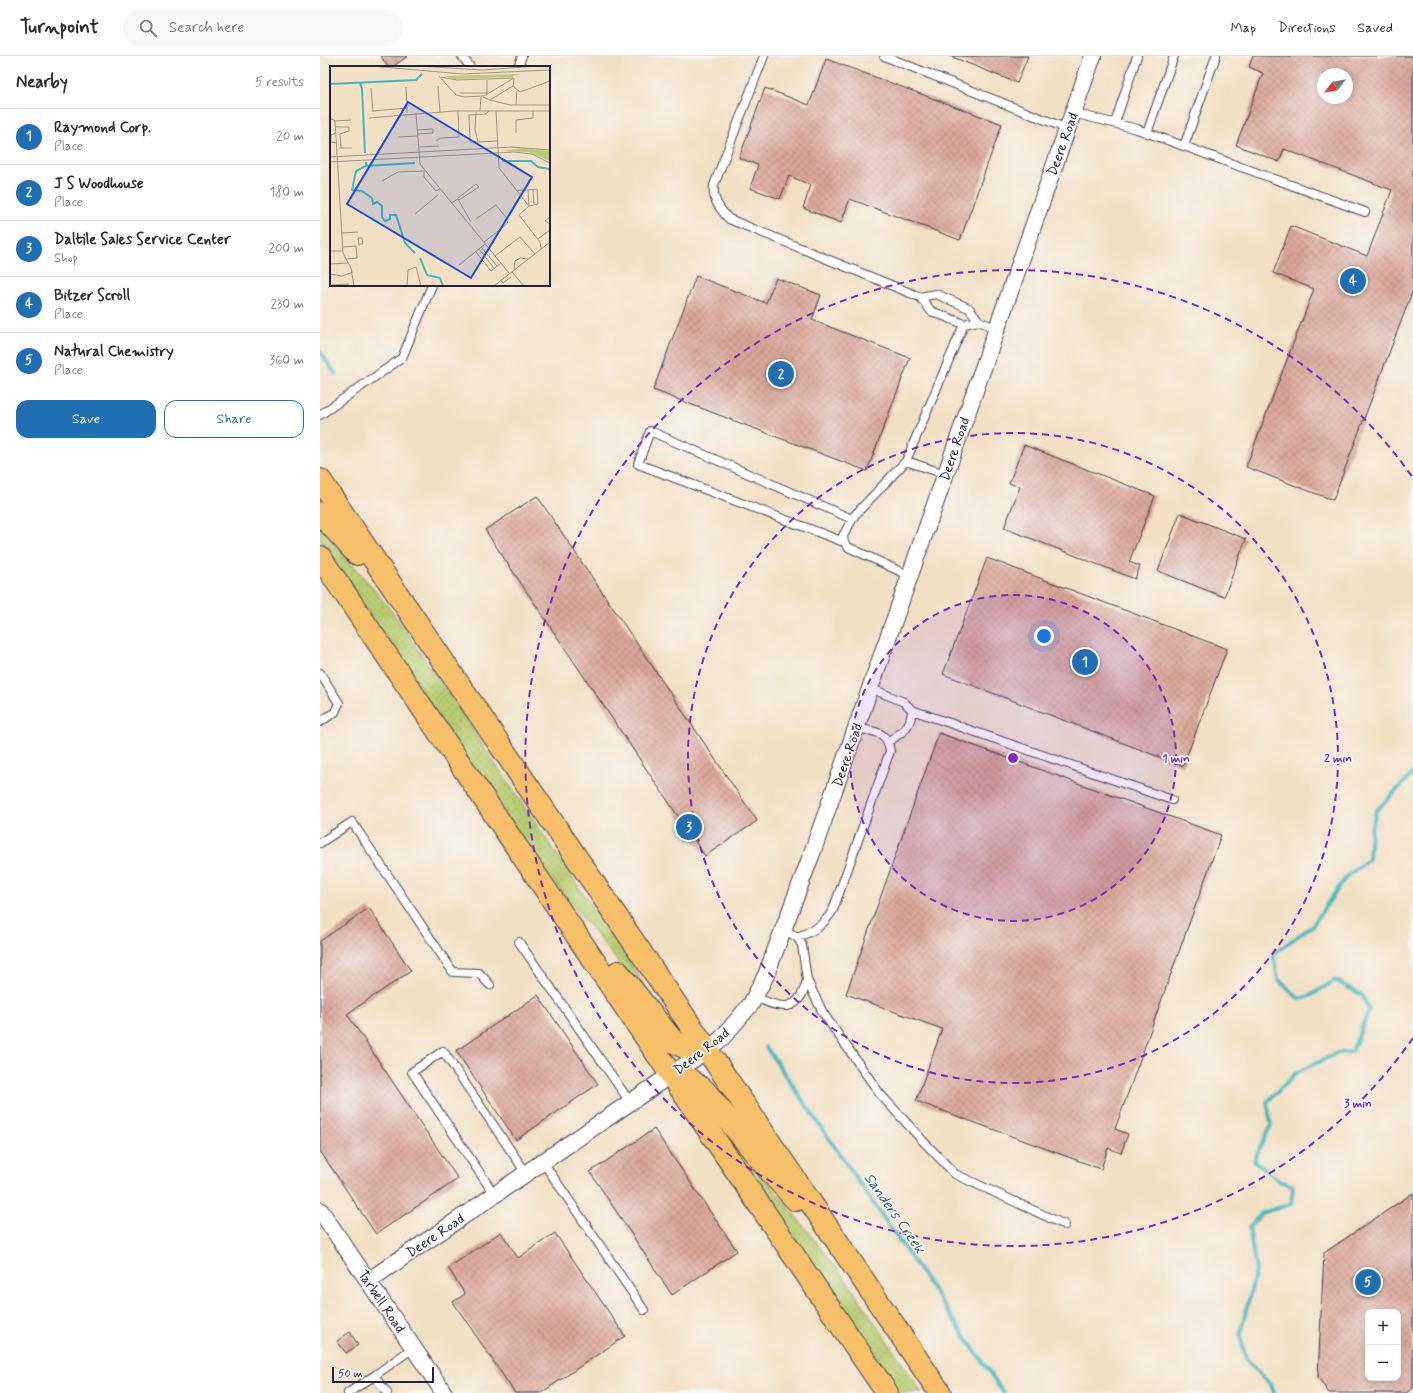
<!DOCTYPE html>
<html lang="en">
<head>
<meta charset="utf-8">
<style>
	body { margin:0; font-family:Mynerve,sans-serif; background:#f7f7f7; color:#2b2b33 }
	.controls { position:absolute; right:12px; bottom:12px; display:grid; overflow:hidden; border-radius:8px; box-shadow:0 2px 6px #0003 }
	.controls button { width:36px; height:36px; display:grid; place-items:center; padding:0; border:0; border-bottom:1px solid #e1e1e2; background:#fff; color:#2b2b33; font:20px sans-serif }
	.compass { position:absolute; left:997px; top:12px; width:36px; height:36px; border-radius:50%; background:#fff; box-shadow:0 2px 6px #0003; rotate:239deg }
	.scale { position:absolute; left:12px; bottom:10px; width:102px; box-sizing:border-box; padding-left:4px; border:2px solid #22223b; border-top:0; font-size:11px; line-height:14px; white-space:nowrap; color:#22223b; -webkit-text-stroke:3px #f6f6f2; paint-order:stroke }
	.you { position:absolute; left:724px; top:580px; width:14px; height:14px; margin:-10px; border:3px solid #fff; border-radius:50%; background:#1a73e8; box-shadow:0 0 0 6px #1a73e833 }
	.badge { display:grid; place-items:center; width:26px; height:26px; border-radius:50%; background:#1f6fb2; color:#fff; font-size:13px; font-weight:700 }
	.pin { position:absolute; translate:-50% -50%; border:2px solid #fff; box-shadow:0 1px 4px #0006 }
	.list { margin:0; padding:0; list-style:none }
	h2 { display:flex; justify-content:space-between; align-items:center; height:52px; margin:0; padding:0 16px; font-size:17px }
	h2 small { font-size:13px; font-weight:400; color:#7c7c81 }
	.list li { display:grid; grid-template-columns:26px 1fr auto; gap:12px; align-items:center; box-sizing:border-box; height:56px; padding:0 16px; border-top:1px solid #e1e1e2 }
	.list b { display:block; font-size:15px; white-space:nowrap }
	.list p { margin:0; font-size:13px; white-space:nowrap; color:#7c7c81 }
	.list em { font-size:13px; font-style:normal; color:#7c7c81 }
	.actions { display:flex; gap:8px; padding:12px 16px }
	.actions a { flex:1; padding:9px 0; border:1px solid #1f6fb2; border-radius:12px; text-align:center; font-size:14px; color:#1f6fb2 }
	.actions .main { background:#1f6fb2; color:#fff }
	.icon { flex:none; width:22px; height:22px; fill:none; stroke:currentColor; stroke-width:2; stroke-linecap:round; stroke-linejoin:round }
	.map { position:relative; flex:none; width:1093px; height:1337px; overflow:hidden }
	header { display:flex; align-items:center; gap:24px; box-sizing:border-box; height:56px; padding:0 20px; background:#fff; border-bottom:1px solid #e1e1e2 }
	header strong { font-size:19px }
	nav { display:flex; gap:22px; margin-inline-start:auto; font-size:14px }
	.search { width:280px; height:36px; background:#f7f7f7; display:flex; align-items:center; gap:10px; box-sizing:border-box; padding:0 14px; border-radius:22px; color:#7c7c81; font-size:15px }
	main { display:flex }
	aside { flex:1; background:#fff }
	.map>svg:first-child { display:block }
</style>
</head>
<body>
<header>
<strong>Turnpoint</strong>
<div class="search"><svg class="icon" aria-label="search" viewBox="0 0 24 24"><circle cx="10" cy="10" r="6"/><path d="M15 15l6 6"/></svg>Search here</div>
<nav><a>Map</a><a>Directions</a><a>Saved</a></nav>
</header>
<main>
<aside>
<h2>Nearby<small>5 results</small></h2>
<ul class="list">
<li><span class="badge">1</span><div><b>Raymond Corp.</b><p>Place</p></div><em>20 m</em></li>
<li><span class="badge">2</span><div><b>J S Woodhouse</b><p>Place</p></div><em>180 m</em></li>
<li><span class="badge">3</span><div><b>Daltile Sales Service Center</b><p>Shop</p></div><em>200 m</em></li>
<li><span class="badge">4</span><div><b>Bitzer Scroll</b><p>Place</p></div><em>230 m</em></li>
<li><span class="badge">5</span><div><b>Natural Chemistry</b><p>Place</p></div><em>360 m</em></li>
</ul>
<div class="actions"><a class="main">Save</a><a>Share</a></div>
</aside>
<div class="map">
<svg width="1093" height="1337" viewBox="0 0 1093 1337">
	<defs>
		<pattern id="grass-dots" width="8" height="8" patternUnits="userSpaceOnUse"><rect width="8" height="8" fill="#b7cc70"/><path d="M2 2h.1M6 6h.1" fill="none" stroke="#9daf62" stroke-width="1.8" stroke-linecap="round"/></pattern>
		<pattern id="building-cross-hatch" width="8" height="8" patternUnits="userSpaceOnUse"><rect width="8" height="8" fill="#daa799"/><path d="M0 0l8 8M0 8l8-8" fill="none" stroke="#bb8f85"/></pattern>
	</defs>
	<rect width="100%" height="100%" fill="#f6f6f2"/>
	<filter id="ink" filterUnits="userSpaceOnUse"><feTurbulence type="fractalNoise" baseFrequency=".025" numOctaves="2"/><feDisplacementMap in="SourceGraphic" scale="8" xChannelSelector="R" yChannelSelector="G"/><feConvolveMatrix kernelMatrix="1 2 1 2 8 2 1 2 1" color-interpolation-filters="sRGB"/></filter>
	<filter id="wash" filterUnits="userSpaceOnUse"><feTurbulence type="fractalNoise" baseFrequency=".012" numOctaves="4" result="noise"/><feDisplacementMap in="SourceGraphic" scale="16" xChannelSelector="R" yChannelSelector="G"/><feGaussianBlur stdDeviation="0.9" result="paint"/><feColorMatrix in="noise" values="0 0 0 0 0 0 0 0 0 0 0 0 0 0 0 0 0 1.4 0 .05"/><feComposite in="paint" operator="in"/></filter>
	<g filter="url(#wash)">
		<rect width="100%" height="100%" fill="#f2e0c4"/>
		<path fill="url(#grass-dots)" stroke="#6c7756" d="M0,469L74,558L356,975L354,976L210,796L0,484Z
			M382,1042L529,1228L602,1337H578L379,1044Z"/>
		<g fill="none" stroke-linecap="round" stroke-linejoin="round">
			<path stroke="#45b5be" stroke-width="4" d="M0,296L15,317
				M446,991L684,1337
				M954,1337L951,1329L926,1304L920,1279L936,1214L929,1171L942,1157L971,1148L973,1130L959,1125L934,1104L951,1069L947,1046L976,1017L1017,997L1032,996L1049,954L1042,939L1015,924L990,940L979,943L958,923L953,898L992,870L1026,821L1049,803L1051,775L1056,755L1093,717"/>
		</g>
		<g id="blocks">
			<path fill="url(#building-cross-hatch)" fill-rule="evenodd" d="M61,0H88L72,11H68Z
				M630,0H708L697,27Z
				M933,0H1093V234L1013,444L926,411L994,233L953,217L971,170L1047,200L1072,134L964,93L959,106L916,89L943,17L929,11ZM1003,18H1027V42H1003Z
				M506,3L682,68L640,184L530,143L521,167L483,152L491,129L469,120L460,143L430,132L438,109L419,102L445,32L489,49Z
				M376,220L446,247L456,222L501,239L492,264L590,302L547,415L333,334Z
				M704,389L835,440L809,506L820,510L815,523L684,472L700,431L689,427Z
				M217,440L437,765L385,800L165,474Z
				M860,457L926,483L904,541L838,515Z
				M667,502L907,593L863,710L623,618Z
				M619,677L901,779L795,1073L808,1078L801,1097L788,1092L781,1113L596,1045L622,973L526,938Z
				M49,852L91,915L27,958L138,1123L56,1178L0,1095V885Z
				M218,939L278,1028L196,1084L136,995Z
				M334,1073L417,1195L352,1239L270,1116Z
				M1093,1137V1332L1086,1337H1009L998,1321L1004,1197ZM1048,1256H1078V1322H1048Z
				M181,1176L198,1202L235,1177L305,1280L221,1337H195L133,1246L145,1238L128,1212Z
				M30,1276L38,1289L26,1297L17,1285Z"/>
		</g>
	</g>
	<g filter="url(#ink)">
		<use href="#blocks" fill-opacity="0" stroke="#413e50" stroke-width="1"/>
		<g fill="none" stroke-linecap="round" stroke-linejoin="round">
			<g stroke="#413e50" stroke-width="10">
				<path id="lane" d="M142,0L150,11
					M444,0L394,129C392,144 399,152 409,163L600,241
					M564,0L748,73
					M198,11L202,0
					M753,57L817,73L1045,156
					M795,67L817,0
					M827,77L854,0
					M864,90L896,0
					M659,265L644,268L611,255L600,241L616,238L649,252L659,265L677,273
					M0,359L82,302L112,229
					M586,405L625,418
					M524,486L318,408L330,375L532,463
					M590,520L528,491L524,486L523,480L534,460L586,405L644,268
					M0,617L19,647L15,656L0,666
					M550,632L584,646L592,654C591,671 583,676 569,685
					M592,654L852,744
					M0,787L32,766L133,916L159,917L170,929
					M463,873L477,881L482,889L487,924L503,957L560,1038L604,1086L635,1118L745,1169
					M477,881C494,875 504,869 513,854L570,695C567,674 554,676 536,672
					M199,886L310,1046
					M435,941C461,953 479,958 487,924
					M223,1106L324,1254
					M174,1138L92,1016L123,995L206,1117
					M28,1337L54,1320
					M67,1337L54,1320L93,1292"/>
			</g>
			<g stroke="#413e50" stroke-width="18">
				<path id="street" d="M0,1154L124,1337
					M48,1225L387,994L402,982L431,948L446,919L491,800L773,0"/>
			</g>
			<g stroke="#413e50" stroke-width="24">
				<path id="primary" d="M0,424L620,1337
					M0,457L37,498
					M0,501L567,1337
					M298,916L353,985C364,993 374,995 387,994
					M352,1018L363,1019L384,1034L453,1119L476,1144"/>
			</g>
			<use href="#lane" stroke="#fff" stroke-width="8"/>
			<use href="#street" stroke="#fff" stroke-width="16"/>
			<use href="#primary" stroke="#f6c06b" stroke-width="22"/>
		</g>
	</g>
	<circle cx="693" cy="702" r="163" fill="#7b2cbf" fill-opacity=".12"/>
	<g fill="none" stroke="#7b2cbf" stroke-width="2" stroke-dasharray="7 5">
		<circle cx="693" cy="702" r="163"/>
		<circle cx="693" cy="702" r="325"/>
		<path d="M1093 982A488 488 0 1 1 1093 422"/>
	</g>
	<g text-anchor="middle" stroke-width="3.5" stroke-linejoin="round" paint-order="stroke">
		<g font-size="14" fill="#22223b" stroke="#f6f6f2">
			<text transform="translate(742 88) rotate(-70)" y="5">Deere Road</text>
			<text transform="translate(634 393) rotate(-71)" y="5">Deere Road</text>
			<text transform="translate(527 699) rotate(-71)" y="5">Deere Road</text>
			<text transform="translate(381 995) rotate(-38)" y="5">Deere Road</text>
			<text transform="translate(115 1179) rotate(-34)" y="5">Deere Road</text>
			<text transform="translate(62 1245) rotate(56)" y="5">Tarbell Road</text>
		</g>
		<g font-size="15" font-style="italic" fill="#305d6f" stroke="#f6f6f2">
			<text transform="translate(575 1157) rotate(55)" y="5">Sanders Creek</text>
		</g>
	</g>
	<g transform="translate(10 10)">
		<rect width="220" height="220" fill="#f2e0c4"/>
		<path d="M190,8L181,11L125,13L114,10ZM193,82L220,85V95L198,86L172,85Z" fill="#b7cc70"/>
		<path fill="none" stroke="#45b5be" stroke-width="2" d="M30,17L32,23L35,87M0,18L86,14L92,8M172,95H201L208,101L220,103M36,96V100L26,105L22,124L32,125L42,132L43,138L47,136L52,140V151L55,155L60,153V149H66L75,177L85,187M36,100L85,97M90,192L97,209L110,212L113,220"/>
		<path fill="none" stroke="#9f948d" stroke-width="1" d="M41,0L133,8L220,4M88,0L153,4L208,0M109,10L126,29L134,31L154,30L184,12M111,11L127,14L183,12M108,20L110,46M183,20L190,26L220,15M76,21L77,42M41,22L43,46M130,27H157M157,28V14M153,31L160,34L183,20L184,12M160,34L180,39H220M186,39L187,25M43,45L77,42V47M150,45L151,31M166,45L169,102L199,140L189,149L210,176L211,183M146,46L145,63L148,76L168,75M86,47L90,98L179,207M0,52L5,55L13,187L21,202L24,220M39,52L124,45H220M5,55L21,54M5,61H19V65L10,68M87,64L103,63V67L87,68M6,67L1,69V76L7,77M186,67V54L203,52V45M10,68L11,82M68,71L87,70M106,75L110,72L129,71L128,45M148,76H140L139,49L156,48L159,45M88,81L109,80M9,82H22M0,91L181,81L220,84M0,96L184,86L202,88L220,97M94,106V111L106,125L110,123M52,115L68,106L95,105M203,124L204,138M187,125L192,124H198L207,123L208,138L199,140L198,124M128,132L146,118L149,121L129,134M121,137L128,133L141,156M85,148L108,129M220,151L215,155L220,158M146,153L166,139L178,154L177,158L154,176M12,167L28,166M208,173L220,164M29,178H33L32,172H28L29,180M13,181L26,180L27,192L16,193M151,181L167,200M149,183L164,202M0,185H13M146,186L161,205L171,197M165,190L190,171L205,188M0,198L18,197M129,199L155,178M184,204L185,195L190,192L198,193M182,206L194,220M0,208L12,210L23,206M171,214L173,217L181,211M0,219L19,218M77,220L78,204L86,201L91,220M164,220L220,176"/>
		<path fill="#1d4ed8" fill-opacity="0.15" stroke="#1d4ed8" stroke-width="2" d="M78,36L202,111L141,212L17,138Z"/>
		<rect width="220" height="220" fill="none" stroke="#22223b" stroke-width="2"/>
	</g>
	<circle cx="693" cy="702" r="6" fill="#7b2cbf" stroke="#f6f6f2" stroke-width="2"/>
	<g font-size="12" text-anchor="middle" font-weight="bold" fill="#7b2cbf" stroke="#f6f6f2" stroke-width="3.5" stroke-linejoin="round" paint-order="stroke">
		<text x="856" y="706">1 min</text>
		<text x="1018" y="706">2 min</text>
		<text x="1038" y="1051">3 min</text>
	</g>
</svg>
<div class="controls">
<button>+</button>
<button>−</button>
</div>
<svg class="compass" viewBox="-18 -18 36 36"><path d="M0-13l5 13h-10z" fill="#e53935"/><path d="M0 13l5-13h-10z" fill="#7c7c81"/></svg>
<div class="scale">50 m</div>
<div class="you"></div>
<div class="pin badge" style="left:765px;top:606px">1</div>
<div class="pin badge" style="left:461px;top:318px">2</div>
<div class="pin badge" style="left:369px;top:771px">3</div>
<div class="pin badge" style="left:1033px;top:225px">4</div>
<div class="pin badge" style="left:1048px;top:1226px">5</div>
</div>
</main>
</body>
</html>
